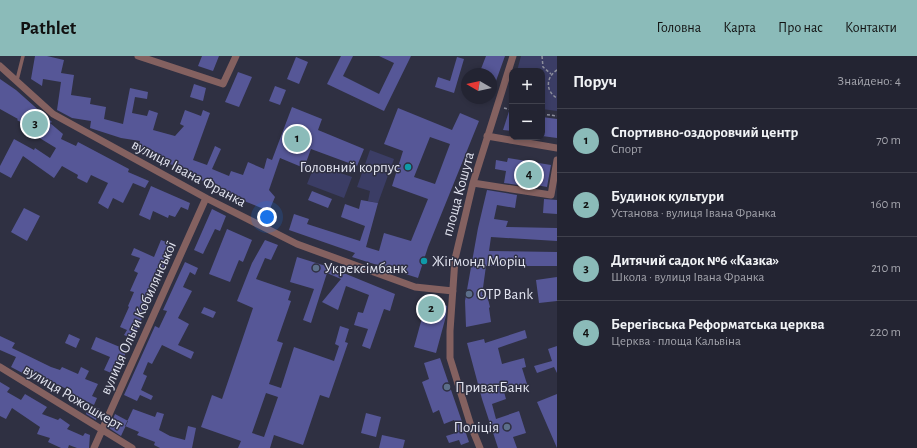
<!DOCTYPE html>
<html lang="uk">
<head>
<meta charset="utf-8">
<style>
	body { margin:0; font-family:"Alegreya Sans",sans-serif; background:#2b2c3a; color:#f1f3f6 }
	.controls { position:absolute; right:12px; top:12px; display:grid; overflow:hidden; border-radius:8px; box-shadow:0 2px 6px #0003 }
	.controls button { width:36px; height:36px; display:grid; place-items:center; padding:0; border:0; border-bottom:1px solid #40414d; background:#232432; color:#f1f3f6; font:20px sans-serif }
	.compass { position:absolute; left:461px; top:12px; width:36px; height:36px; border-radius:50%; background:#232432; box-shadow:0 2px 6px #0003; rotate:279deg }
	.you { position:absolute; left:267px; top:161px; width:14px; height:14px; margin:-10px; border:3px solid #fff; border-radius:50%; background:#1a73e8; box-shadow:0 0 0 6px #1a73e833 }
	.badge { display:grid; place-items:center; width:26px; height:26px; border-radius:50%; background:#8bbbb9; color:#111; font-size:13px; font-weight:700 }
	.pin { position:absolute; translate:-50% -50%; border:2px solid #fff; box-shadow:0 1px 4px #0006 }
	.list { margin:0; padding:0; list-style:none }
	h2 { display:flex; justify-content:space-between; align-items:center; height:52px; margin:0; padding:0 16px; font-size:17px }
	h2 small { font-size:13px; font-weight:400; color:#a3a4ac }
	.list li { display:grid; grid-template-columns:26px 1fr auto; gap:12px; align-items:center; box-sizing:border-box; height:64px; padding:0 16px; border-top:1px solid #40414d }
	.list b { display:block; font-size:15px; white-space:nowrap }
	.list p { margin:0; font-size:13px; white-space:nowrap; color:#a3a4ac }
	.list em { font-size:13px; font-style:normal; color:#a3a4ac }
	.map { position:relative; flex:none; width:557px; height:392px; overflow:hidden }
	header { display:flex; align-items:center; gap:24px; box-sizing:border-box; height:56px; padding:0 20px; background:#8bbbb9; color:#111 }
	header strong { font-size:19px }
	nav { display:flex; gap:22px; margin-inline-start:auto; font-size:14px }
	main { display:flex }
	aside { flex:1; background:#232432 }
	.map>svg:first-child { display:block }
</style>
</head>
<body>
<header>
<strong>Pathlet</strong>
<nav><a>Головна</a><a>Карта</a><a>Про нас</a><a>Контакти</a></nav>
</header>
<main>
<div class="map">
<svg width="557" height="392" viewBox="0 0 557 392">
	<rect width="100%" height="100%" fill="#2f3042"/>
	<path fill="#3b3d65" d="M521,0H557V55L542,53V15H517Z
		M370,94L394,103L378,147L368,145L370,135L357,131Z
		M315,108L352,121L344,142L307,128Z"/>
	<path fill="#565797" fill-rule="evenodd" d="M35,0H47L64,4L61,17L74,19L71,39L91,42L90,48L106,51L104,63L123,68L130,32L148,36L147,43L135,41L132,57L147,60L149,54L158,57L153,74L175,80L184,70L180,68L185,54L201,60L203,54L210,57L193,104L207,109L215,90L221,93L212,113L229,120L231,115L243,119L248,106L264,113L267,102L272,104L292,51L322,63L318,74L364,93L357,110L311,93L304,112L280,102L269,134L275,141L269,155L222,136L223,134L201,124L182,117L183,113L167,107V105L137,96L140,85L121,82L90,72L91,65L72,62L57,54L61,26L43,23L42,30L31,23Z
		M202,0H219L213,15L198,10Z
		M341,0H353L343,20L379,38L394,7L379,0H411L384,55L327,28Z
		M486,0H505L492,36L491,18H479Z
		M296,1L308,6L299,28L287,23Z
		M457,1L464,3L454,37L435,31L438,21L450,25Z
		M238,16L252,21L239,51L225,46Z
		M0,23L16,34L52,66L50,67L63,78L61,83L76,90L78,86L129,113L128,116L149,125L145,132L133,127L123,147L113,142L108,153L98,147L108,127L91,119L87,127L77,122L78,119L62,110L54,122L23,100L11,122L0,116V110L14,83L34,94L35,92L50,102L56,92L33,78L24,68L17,64L18,63L0,53Z
		M194,28L206,32L203,45L190,41Z
		M275,30L286,34L280,49L269,45Z
		M511,49L512,50V75L503,74Z
		M398,52L452,74L460,57L479,65L428,191L418,222L352,201L355,197L289,174L294,158L309,163L307,168L360,185L365,170L341,161L345,148L359,153L361,144L378,147L366,191L379,195L384,177L411,185L428,143L392,130L403,95L384,88ZM430,81L450,88L435,128L414,121Z
		M542,61L557,63V82L542,80Z
		M508,102L551,109L547,131L519,126L518,129L504,127L506,115L495,113L496,104L507,106Z
		M151,130L190,147L188,154L181,151L175,161L169,159L168,162L153,155L150,164L139,159Z
		M487,134L517,139L515,152L497,149L494,163L508,165L506,171L557,172V185L491,181L489,195L557,196V210H486L482,239H487L490,251L489,252L491,266L466,271L465,245L478,172Z
		M312,135L332,143L328,152L308,144Z
		M544,143L557,144V158L543,157Z
		M24,152L40,160L27,185L11,176Z
		M212,153L226,160L220,175L215,173L203,198L194,194Z
		M227,173L252,184L243,206L239,204L230,226L209,218Z
		M161,184L174,189L133,283L124,279L127,274L120,271L129,251L128,250L134,236L130,235L138,217L134,215L140,202L131,199L134,192L154,201Z
		M265,184L278,189L271,204L265,202L256,223L291,235L288,244L291,245L277,285L283,287L269,328L281,332L294,291L334,305L339,290L335,288L340,270L349,273L345,286L348,287L329,342L320,339L303,389L274,379L270,392H238L241,385L201,371L212,339L222,343L253,252L237,245L252,207ZM266,337L278,341L264,381L252,377Z
		M297,201L329,211L395,238L390,255L384,253L370,293L362,290L368,273L354,269L358,256L363,257L369,239L346,230L338,254L322,246L341,223L327,217L311,267L303,264L314,233L290,226Z
		M185,206L198,212L195,219L190,216L183,231L192,235L178,262L189,268L178,289L194,296L191,303L162,289L152,308L148,306L143,318L147,320L141,334L153,340L151,344L140,339L137,345L124,339L155,270L159,272L167,255L163,254Z
		M557,221V245L539,247L536,224Z
		M427,244L447,250L446,260L436,297L414,291Z
		M204,251L216,256L213,262L201,257Z
		M525,274L527,282L498,292L502,308L524,302L526,311L522,312L527,328L504,336L506,343L492,348L496,363L519,355L526,377L513,381L517,392H498L482,343L467,287L484,283L485,287Z
		M69,278L80,283L76,292L65,287Z
		M0,280L15,287L12,292L51,311L60,314L62,311L78,318L81,311L89,315L85,323L98,328L92,340L97,342L94,349L70,337L71,335L56,328L53,333L11,311L16,301L0,294Z
		M96,281L127,294L116,319L104,314L110,301L91,293Z
		M557,290V317L554,311L537,317L534,310L552,305L548,293Z
		M440,302L469,386L461,389L459,384L449,387L446,380L459,376L454,364L444,368L439,354L433,357L422,326L429,323L424,307Z
		M0,326L10,332L7,336L21,344L25,338L47,351L42,358L58,364L60,362L70,369L67,373L83,380L85,377L90,379L89,392H77L69,389L68,392H61L48,386L50,382L37,378L40,371L12,352L6,363L0,360Z
		M557,338V392L537,346Z
		M90,349L100,353L96,364L86,358Z
		M133,353L155,361L157,356L164,358L159,374L170,380L185,384L188,370L196,372L192,392H160L154,389L155,386L137,379L139,376L125,370Z
		M366,357L381,361L376,381L361,377Z
		M115,358L128,365L121,380L109,372Z
		M382,379L405,384L403,392H379Z"/>
	<g fill="none" stroke-linecap="round" stroke-linejoin="round">
		<path stroke="#8d8f9d" stroke-width="1.5" stroke-dasharray="3 2" stroke-linecap="butt" d="M542,0L543,11L551,18
			M557,14C546,21 545,35 557,42
			M504,52L512,54
			M542,58L557,60"/>
		<path stroke="#846160" stroke-width="3.5" d="M17,24L23,0"/>
		<path stroke="#846160" stroke-width="7" d="M138,0L223,28L236,0
			M0,10L53,58L206,142L297,188L415,231L453,235
			M487,80L557,92
			M473,127L551,139L557,104
			M0,311L132,392
			M94,392L206,142
			M480,392L471,370L450,302V275L455,203L473,127L513,0"/>
	</g>
	<g fill="#0f9aa8" stroke="#2f3042" stroke-width="1.5">
		<circle cx="408" cy="111" r="4"/>
		<circle cx="424" cy="205" r="4"/>
	</g>
	<g fill="#5c6f8a" stroke="#2f3042" stroke-width="1.5">
		<circle cx="316" cy="212" r="4"/>
		<circle cx="469" cy="238" r="4"/>
		<circle cx="447" cy="331" r="4"/>
		<circle cx="507" cy="371" r="4"/>
	</g>
	<g text-anchor="middle" stroke-width="3" stroke-linejoin="round" paint-order="stroke">
		<g font-size="15" fill="#e2e4f0" stroke="#2f3042" text-anchor="start">
			<text x="400" y="116" text-anchor="end">Головний корпус</text>
			<text x="432" y="210">Жіґмонд Моріц</text>
			<text x="324" y="217">Укрексімбанк</text>
			<text x="477" y="243">OTP Bank</text>
			<text x="455" y="336">ПриватБанк</text>
			<text x="499" y="376" text-anchor="end">Поліція</text>
		</g>
		<g font-size="15" fill="#e2e4f0" stroke="#2f3042">
			<text transform="translate(189 117) rotate(28)" y="5">вулиця Івана Франка</text>
			<text transform="translate(458 138) rotate(-75)" y="5">площа Кошута</text>
			<text transform="translate(138 262) rotate(-66)" y="5">вулиця Ольги Кобилянської</text>
			<text transform="translate(73 341) rotate(31)" y="5">вулиця Рожошкерт</text>
		</g>
	</g>
</svg>
<div class="controls">
<button>+</button>
<button>−</button>
</div>
<svg class="compass" viewBox="-18 -18 36 36"><path d="M0-13l5 13h-10z" fill="#e53935"/><path d="M0 13l5-13h-10z" fill="#a3a4ac"/></svg>
<div class="you"></div>
<div class="pin badge" style="left:297px;top:83px">1</div>
<div class="pin badge" style="left:431px;top:253px">2</div>
<div class="pin badge" style="left:35px;top:68px">3</div>
<div class="pin badge" style="left:529px;top:119px">4</div>
</div>
<aside>
<h2>Поруч<small>Знайдено: 4</small></h2>
<ul class="list">
<li><span class="badge">1</span><div><b>Спортивно-оздоровчий центр</b><p>Спорт</p></div><em>70 m</em></li>
<li><span class="badge">2</span><div><b>Будинок культури</b><p>Установа · вулиця Івана Франка</p></div><em>160 m</em></li>
<li><span class="badge">3</span><div><b>Дитячий садок №6 «Казка»</b><p>Школа · вулиця Івана Франка</p></div><em>210 m</em></li>
<li><span class="badge">4</span><div><b>Берегівська Реформатська церква</b><p>Церква · площа Кальвіна</p></div><em>220 m</em></li>
</ul>
</aside>
</main>
</body>
</html>
